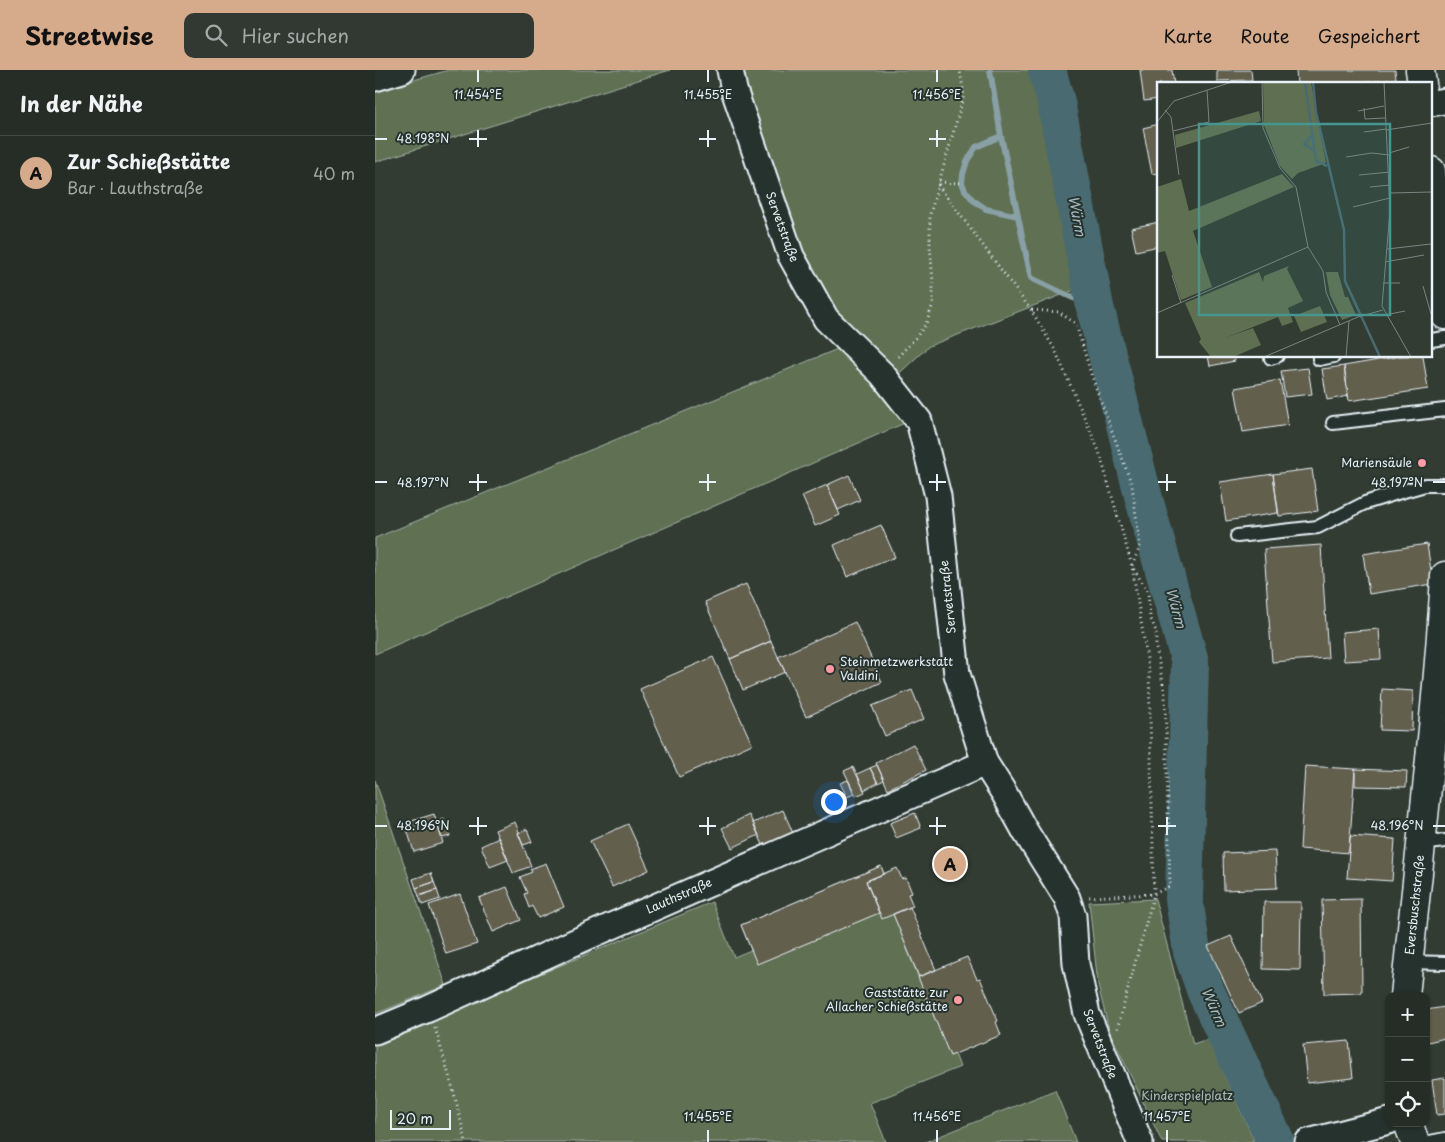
<!DOCTYPE html>
<html lang="de">
<head>
<meta charset="utf-8">
<style>
	body { margin:0; font-family:"Playpen Sans",sans-serif; background:#323932; color:#f1f3f6 }
	.controls { position:absolute; right:15px; bottom:15px; display:grid; overflow:hidden; border-radius:10px; box-shadow:0 1px 4px #0004 }
	.controls button { width:45px; height:45px; display:grid; place-items:center; padding:0; border:0; border-bottom:1px solid #424943; background:#262d26; color:#f1f3f6; font:25px sans-serif }
	.scale { position:absolute; left:15px; bottom:12px; width:61px; box-sizing:border-box; padding-left:5px; border:2px solid #e8f1f8; border-top:0; font-size:14px; line-height:18px; white-space:nowrap; color:#e8f1f8; -webkit-text-stroke:4px #26332d; paint-order:stroke }
	.you { position:absolute; left:458px; top:731px; width:18px; height:18px; margin:-12px; border:4px solid #fff; border-radius:50%; background:#1a73e8; box-shadow:0 0 0 8px #1a73e833 }
	.badge { display:grid; place-items:center; width:32px; height:32px; border-radius:50%; background:#d6ab8b; color:#111; font-size:16px; font-weight:700 }
	.pin { position:absolute; translate:-50% -50%; border:2px solid #fff; box-shadow:0 1px 5px #0006 }
	.list { margin:0; padding:0; list-style:none }
	h2 { display:flex; justify-content:space-between; align-items:center; height:65px; margin:0; padding:0 20px; font-size:21px }
	h2 small { font-size:16px; font-weight:400; color:#a4a8a7 }
	.list li { display:grid; grid-template-columns:32px 1fr auto; gap:15px; align-items:center; box-sizing:border-box; height:75px; padding:0 20px; border-top:1px solid #424943 }
	.list b { display:block; font-size:19px; white-space:nowrap }
	.list p { margin:0; font-size:16px; white-space:nowrap; color:#a4a8a7 }
	.list em { font-size:16px; font-style:normal; color:#a4a8a7 }
	.icon { flex:none; width:28px; height:28px; fill:none; stroke:currentColor; stroke-width:2; stroke-linecap:round; stroke-linejoin:round }
	.map { position:relative; flex:none; width:1070px; height:1072px; overflow:hidden }
	header { display:flex; align-items:center; gap:30px; box-sizing:border-box; height:70px; padding:0 25px; background:#d6ab8b; color:#111 }
	header strong { font-size:24px }
	nav { display:flex; gap:28px; margin-inline-start:auto; font-size:18px }
	.search { width:350px; height:45px; background:#323932; display:flex; align-items:center; gap:12px; box-sizing:border-box; padding:0 18px; border-radius:10px; color:#a4a8a7; font-size:19px }
	main { display:flex }
	aside { flex:1; background:#262d26 }
	.map>svg:first-child { display:block }
</style>
</head>
<body>
<header>
<strong>Streetwise</strong>
<div class="search"><svg class="icon" aria-label="search" viewBox="0 0 24 24"><circle cx="10" cy="10" r="6"/><path d="M15 15l6 6"/></svg>Hier suchen</div>
<nav><a>Karte</a><a>Route</a><a>Gespeichert</a></nav>
</header>
<main>
<aside>
<h2>In der Nähe<small></small></h2>
<ul class="list">
<li><span class="badge">A</span><div><b>Zur Schießstätte</b><p>Bar · Lauthstraße</p></div><em>40 m</em></li>
</ul>
</aside>
<div class="map">
<svg width="1070" height="1072" viewBox="0 0 1070 1072">
	<rect width="100%" height="100%" fill="#323c33"/>
	<filter id="ink" filterUnits="userSpaceOnUse"><feTurbulence type="fractalNoise" baseFrequency=".02" numOctaves="2"/><feDisplacementMap in="SourceGraphic" scale="10" xChannelSelector="R" yChannelSelector="G"/><feConvolveMatrix kernelMatrix="1 2 1 2 8 2 1 2 1" color-interpolation-filters="sRGB"/></filter>
	<g filter="url(#ink)">
		<path fill="#5f7052" stroke="#a4b0a5" d="M74,0H295L0,92V21Z
			M361,0H666L710,216L554,276L518,309L455,236L426,183Z
			M465,278L501,315L532,352L0,584V468Z
			M0,710L71,915L0,944Z
			M506,796L509,804L491,811L507,848L518,844L575,986L580,984L585,997L495,1033L511,1072H0V973L337,832L359,887L376,880L366,855Z
			M780,829L818,974L833,969L879,1070L874,1072H787L734,960L723,915L714,832Z
			M680,1020L701,1072H550Z"/>
		<g fill="none" stroke-linecap="round" stroke-linejoin="round">
			<path stroke="#89a0a6" stroke-width="6" d="M615,0L626,66L656,208L696,227L720,237
				M626,66L601,77L592,91L588,104L587,113L590,120L598,130L611,139L643,146"/>
			<path stroke="#496a70" stroke-width="38" d="M672,0L681,32L720,237L769,429L815,592L809,829L817,882L831,922L901,1072"/>
		</g>
		<path fill="#645e4d" stroke="#e8f1f8" d="M765,0H797L799,14H784V29L769,31Z
			M842,0H876L877,10L842,11Z
			M921,0H1020L1021,9L977,14H922Z
			M784,54V103L777,104L768,58Z
			M784,152V176L761,181L756,158Z
			M833,286H859L860,291L835,296Z
			M1027,286H1048L1053,319L974,331L969,296Z
			M969,296L973,326L952,330L947,299Z
			M933,298L937,324L910,327L906,301Z
			M905,310L913,355L868,362L860,318Z
			M937,399L943,441L904,446L898,404Z
			M898,404L903,443L851,451L845,412Z
			M474,405L485,430L463,440L452,415Z
			M452,415L465,445L440,456L427,426Z
			M506,455L520,487L472,507L459,475Z
			M1052,474L1058,514L994,524L988,484Z
			M946,475L953,588L897,592L889,479Z
			M371,514L396,571L355,589L330,532Z
			M480,552L507,612L431,647L403,587Z
			M1004,559L1006,589L969,591L967,562Z
			M396,571L410,602L368,620L355,589Z
			M338,587L377,674L304,707L265,619Z
			M1007,619L1038,621L1037,661L1005,660Z
			M537,620L549,649L510,666L497,636Z
			M538,674L551,700L513,719L501,693Z
			M502,695L509,710L503,713L495,698Z
			M930,696L980,699L974,783L925,779Z
			M478,697L490,722L481,726L469,701Z
			M495,698L503,713L489,720L482,704Z
			M980,699L1032,701L1031,717L980,716Z
			M473,710L479,724L472,727L465,713Z
			M408,740L418,763L389,777L378,753Z
			M540,743L546,758L521,768L515,753Z
			M59,744L68,773L39,782L30,753Z
			M374,745L384,765L357,778L347,758Z
			M69,749L75,766L67,768L61,752Z
			M140,752L144,762L143,763L156,796L138,803L120,760Z
			M253,754L274,800L237,817L215,771Z
			M152,759L157,772L148,775L143,763Z
			M975,766L1020,769L1017,811L972,808Z
			M124,768L133,790L115,797L106,776Z
			M900,781L902,818L849,820L848,783Z
			M171,793L189,837L163,848L157,836L154,838L149,824L152,823L145,807L157,802L155,799Z
			M506,796L509,804L491,811L504,843L382,894L366,855Z
			M522,798L527,809L531,808L537,823L533,824L538,836L507,849L491,811Z
			M56,803L59,812L41,818L38,809Z
			M59,812L62,820L44,826L41,818Z
			M132,817L146,850L118,862L104,828Z
			M62,820L65,829L47,835L44,826Z
			M85,824L102,874L71,884L54,835Z
			M986,829L987,923L949,924L947,830Z
			M889,832H926L925,900L888,899Z
			M535,837L561,900L544,907L518,844Z
			M856,866L887,933L864,943L833,876Z
			M592,887L602,909L605,908L623,951L621,952L626,965L575,986L543,907Z
			M1070,937V968L1053,972L1051,965V940Z
			M974,971L978,1008L932,1013L928,975Z
			M1070,1008V1044L1062,1045L1057,1010Z"/>
		<g fill="none" stroke-linecap="round" stroke-linejoin="round">
			<g stroke="#e8f1f8" stroke-width="16">
				<path id="lane" d="M1056,270L1070,268
					M944,286V289L959,286
					M896,288L902,286
					M958,353L1070,340
					M862,466L943,457L990,433L1022,423L1050,415H1070
					M1046,774L1070,771
					M1033,892L1070,893
					M1055,1072L1070,1069"/>
			</g>
			<g stroke="#e8f1f8" stroke-width="29">
				<path id="street" d="M355,0L359,20L416,186L451,249L507,304L544,351L563,426L582,604L610,693L629,723L650,761L692,828L698,846L701,894L712,944L765,1072
					M0,8L27,0
					M1056,33L1070,31
					M0,961L53,939L207,869L610,693
					M933,1072L1014,1051"/>
			</g>
			<g stroke="#e8f1f8" stroke-width="31">
				<path id="secondary" d="M1045,0L1047,14
					M1056,101L1067,195L1070,245
					M1030,926C1044,786 1062,646 1070,506
					M1033,1053L1040,1072"/>
			</g>
			<path stroke="#e8f1f8" stroke-width="3" stroke-dasharray="1 4" stroke-linecap="butt" d="M564,112L587,113
				M563,115L656,240L680,280L724,381L757,496L774,601L779,824L742,959
				M657,240L684,242L701,254L717,307L757,415L765,476L757,496L773,522L775,547L781,561V578L790,624L795,816L779,824L714,827
				M523,287L542,266L551,254L558,234V212L555,175V144L589,25L585,0
				M60,958L78,1019L91,1072"/>
			<use href="#lane" stroke="#26332d" stroke-width="12"/>
			<use href="#street" stroke="#26332d" stroke-width="25"/>
			<use href="#secondary" stroke="#26332d" stroke-width="28"/>
		</g>
	</g>
	<path fill="none" stroke="#e8f1f8" stroke-width="2" d="M103,0V12M333,0V12M562,0V12M103,60V77M333,60V77M562,60V77M0,69H12M94,69H112M324,69H341M554,69H571M103,404V421M333,404V421M562,404V421M792,404V421M0,412H12M94,412H112M324,412H341M554,412H571M783,412H801M1058,412H1070M103,747V765M333,747V765M562,747V765M792,747V765M0,756H12M94,756H112M324,756H341M554,756H571M783,756H801M1058,756H1070M333,1060V1072M562,1060V1072M792,1060V1072"/>
	<g fill="#ff9aa2" stroke="#26332d" stroke-width="2">
		<circle cx="1047" cy="393" r="5"/>
		<circle cx="455" cy="599" r="5"/>
		<circle cx="583" cy="930" r="5"/>
	</g>
	<g text-anchor="middle" stroke-width="4" stroke-linejoin="round" paint-order="stroke">
		<g font-size="12" fill="#e8f1f8" stroke="#26332d">
			<text transform="translate(407 157) rotate(70)" y="4">Servetstraße</text>
			<text transform="translate(573 527) rotate(-96)" y="4">Servetstraße</text>
			<text transform="translate(304 826) rotate(-24)" y="4">Lauthstraße</text>
			<text transform="translate(1040 835) rotate(-84)" y="4">Eversbuschstraße</text>
			<text transform="translate(725 974) rotate(69)" y="4">Servetstraße</text>
		</g>
		<g font-size="12" fill="#e8f1f8" stroke="#26332d" text-anchor="end">
			<text x="1037" y="397">Mariensäule</text>
			<text x="465" y="596" text-anchor="start">Steinmetzwerkstatt<tspan x="465" dy="14">Valdini</tspan></text>
			<text x="573" y="927">Gaststätte zur<tspan x="573" dy="14">Allacher Schießstätte</tspan></text>
		</g>
		<g font-size="12" fill="#b1bdb6" stroke="#26332d">
			<text x="812" y="1030">Kinderspielplatz</text>
		</g>
		<g font-size="14" font-style="italic" fill="#a8bbc2" stroke="#26332d">
			<text transform="translate(702 146) rotate(79)" y="5">Würm</text>
			<text transform="translate(801 538) rotate(75)" y="5">Würm</text>
			<text transform="translate(839 937) rotate(66)" y="5">Würm</text>
		</g>
	</g>
	<g transform="translate(782 12)">
		<rect width="275" height="275" fill="#323c33"/>
		<path d="M106,0H154L169,81L141,91L135,97L123,84L107,43ZM102,29L104,39L19,66L18,53ZM125,92L137,105L36,149L55,205L24,218L8,169L0,171V105L24,97L32,129ZM132,184L130,187L146,219L131,226L136,240L125,244L121,235L68,256L96,246L104,263L76,275L73,269L76,275H54L42,260L44,257L28,221L102,190L106,200L107,194ZM169,190H181L188,215H191L199,233L185,238L173,213ZM163,224L170,240L144,250L137,234Z" fill="#5f7052"/>
		<path fill="none" stroke="#496a70" stroke-width="2.5" d="M148,0L159,79L170,84M156,0L159,30L187,148L188,199L223,275M154,54L147,62L156,68"/>
		<path fill="none" stroke="#7b8482" stroke-width="1" d="M105,0L106,46L123,86L139,105L151,165L166,189L169,210L183,243M227,0L233,129L225,224L254,275M207,26L208,37L228,36M8,28L14,35L22,93M201,29L227,24M0,40L17,19L75,0M229,48L275,41M16,49L52,40L50,8M207,50L229,47M232,71L252,65M189,75L215,71L232,73M202,93L233,90M213,105L233,103M233,111L275,110M196,125L233,116M230,167L274,162M228,180L267,173M15,193L24,221M226,201H243M266,204L274,232M0,231L151,165M228,233L248,229M107,275L201,235L226,228M189,275L192,239"/>
		<path fill="#459590" fill-opacity="0.15" stroke="#459590" stroke-width="2.5" d="M42,42H233V233H42Z"/>
		<rect width="275" height="275" fill="none" stroke="#e8f1f8" stroke-width="2.5"/>
	</g>
	<g font-size="12" text-anchor="middle" fill="#e8f1f8" stroke="#26332d" stroke-width="4" stroke-linejoin="round" paint-order="stroke">
		<text x="103" y="29">11.454°E</text>
		<text x="333" y="29">11.455°E</text>
		<text x="562" y="29">11.456°E</text>
		<text x="48" y="73">48.198°N</text>
		<text x="48" y="417">48.197°N</text>
		<text x="1022" y="417">48.197°N</text>
		<text x="48" y="760">48.196°N</text>
		<text x="1022" y="760">48.196°N</text>
		<text x="333" y="1051">11.455°E</text>
		<text x="562" y="1051">11.456°E</text>
		<text x="792" y="1051">11.457°E</text>
	</g>
</svg>
<div class="controls">
<button>+</button>
<button>−</button>
<button><svg class="icon" aria-label="locate" viewBox="0 0 24 24"><circle cx="12" cy="12" r="6"/><path d="M12 2v4M12 18v4M2 12h4M18 12h4"/></svg></button>
</div>
<div class="scale">20 m</div>
<div class="you"></div>
<div class="pin badge" style="left:575px;top:794px">A</div>
</div>
</main>
</body>
</html>
